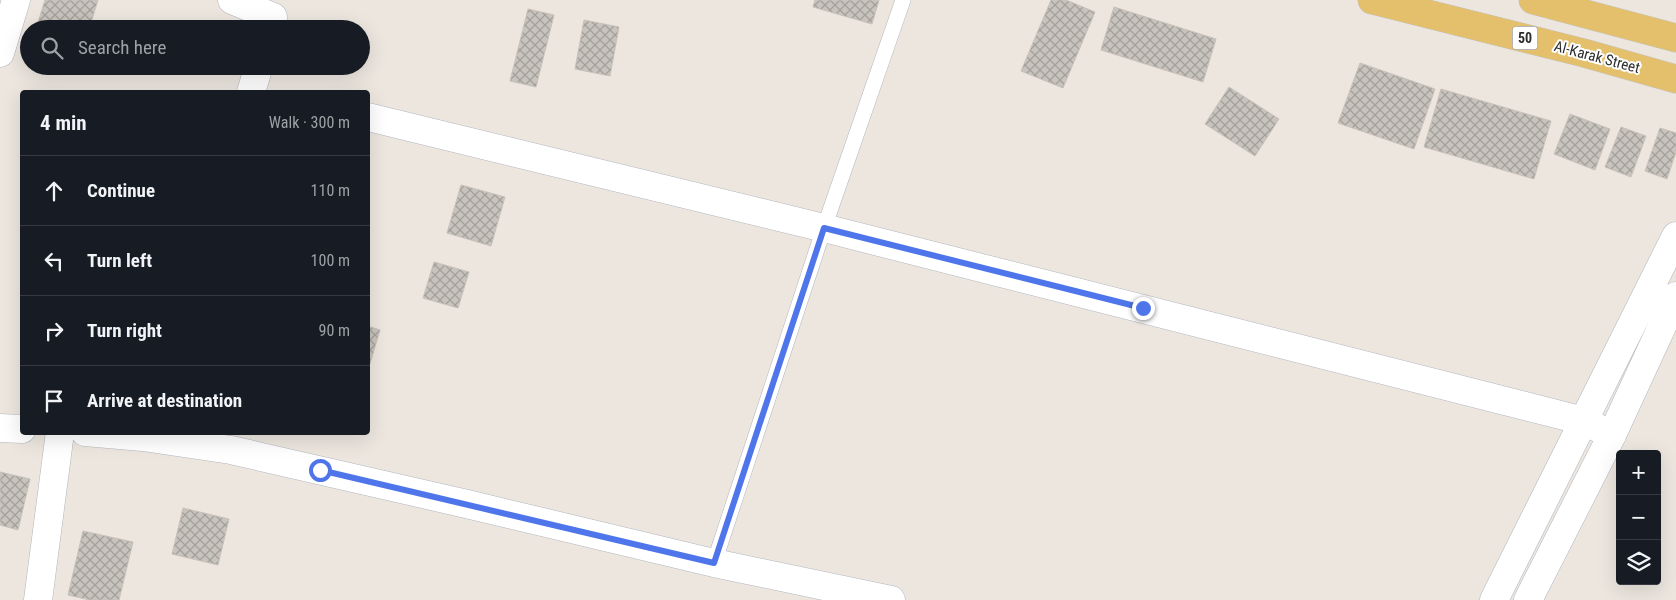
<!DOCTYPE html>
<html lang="en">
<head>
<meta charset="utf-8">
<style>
	body { margin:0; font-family:"Roboto Condensed",sans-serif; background:#20242c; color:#f1f3f6 }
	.controls { position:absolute; right:15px; bottom:15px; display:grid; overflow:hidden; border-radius:5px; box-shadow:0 5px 20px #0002 }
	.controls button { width:45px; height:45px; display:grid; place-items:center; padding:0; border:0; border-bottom:1px solid #363941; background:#171b24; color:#f1f3f6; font:25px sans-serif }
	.stop { position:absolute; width:15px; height:15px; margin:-11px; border:4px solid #4f75ea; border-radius:50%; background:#fff }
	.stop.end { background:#4f75ea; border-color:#fff; box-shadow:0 1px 5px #0008 }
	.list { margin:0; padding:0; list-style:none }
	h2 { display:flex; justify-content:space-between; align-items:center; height:65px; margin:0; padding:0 20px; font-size:21px }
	h2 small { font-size:16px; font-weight:400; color:#9ea1a6 }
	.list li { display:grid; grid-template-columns:32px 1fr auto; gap:15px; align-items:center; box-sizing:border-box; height:70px; padding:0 20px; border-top:1px solid #363941 }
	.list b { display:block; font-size:19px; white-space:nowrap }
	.list em { font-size:16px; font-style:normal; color:#9ea1a6 }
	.icon { flex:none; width:28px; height:28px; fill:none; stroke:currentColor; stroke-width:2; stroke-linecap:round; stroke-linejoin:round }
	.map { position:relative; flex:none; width:1676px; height:600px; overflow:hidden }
	.search { position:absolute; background:#171b24; box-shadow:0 5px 20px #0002; left:20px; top:20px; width:350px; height:55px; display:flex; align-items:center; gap:12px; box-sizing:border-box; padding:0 18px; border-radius:28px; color:#9ea1a6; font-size:19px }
	.panel { position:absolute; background:#171b24; box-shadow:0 5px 20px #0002; left:20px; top:90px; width:350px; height:345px; border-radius:5px }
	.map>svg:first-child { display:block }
</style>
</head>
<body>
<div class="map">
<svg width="1676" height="600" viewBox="0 0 1676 600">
	<defs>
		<pattern id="building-cross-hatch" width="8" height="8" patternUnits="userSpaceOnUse" patternTransform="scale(1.25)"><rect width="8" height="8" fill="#c8c4bd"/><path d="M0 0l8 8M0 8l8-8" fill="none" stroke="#a39f9a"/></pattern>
	</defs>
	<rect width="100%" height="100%" fill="#ece6df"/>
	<path fill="url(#building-cross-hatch)" stroke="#c7c1b9" d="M45,0H98L89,29H36Z
		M815,0H879L872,24L813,7Z
		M1051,0H1066L1095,12L1063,88L1021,71Z
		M1114,7L1216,39L1203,82L1101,50Z
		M528,9L554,15L536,87L510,81Z
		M584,20L619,27L610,76L575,69Z
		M1360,63L1435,89L1414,149L1338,123Z
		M1229,87L1279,119L1255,156L1205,124Z
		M1441,89L1551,121L1534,179L1424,147Z
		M1570,114L1610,129L1595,170L1554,154Z
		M1621,127L1646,136L1631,177L1605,167Z
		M1660,128L1676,133V152L1667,179L1645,171Z
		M461,185L505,197L491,246L447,233Z
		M434,262L469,272L458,308L423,298Z
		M368,326L380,330L368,370Z
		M0,472L30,479L18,530L0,525Z
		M183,508L229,519L218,565L172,554Z
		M83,531L133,542L119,600H90L68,595Z"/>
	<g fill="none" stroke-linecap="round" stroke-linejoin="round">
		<g stroke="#b3b6be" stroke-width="16">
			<path id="lane" d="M714,563L824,228L903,0"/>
		</g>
		<g stroke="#b3b6be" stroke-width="29">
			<path id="street" d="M232,0L273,17
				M0,53L16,0
				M251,92L259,66
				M368,117L824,228L1584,421L1612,435
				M0,428L22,429
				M85,432L143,437L231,450L471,505L714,563L891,600
				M38,600L60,432"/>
		</g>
		<g stroke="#b3b6be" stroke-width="29">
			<path id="secondary" d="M1494,600L1676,236
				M1528,600L1612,435L1676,296"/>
		</g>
		<g stroke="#c4c4c4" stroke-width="29">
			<path id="primary" d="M1372,0L1584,53L1676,79
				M1533,0L1676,38"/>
		</g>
		<use href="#lane" stroke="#fff" stroke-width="15"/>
		<use href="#street" stroke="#fff" stroke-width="28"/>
		<use href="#secondary" stroke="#fff" stroke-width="28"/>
		<use href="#primary" stroke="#e4c06c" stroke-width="28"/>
	</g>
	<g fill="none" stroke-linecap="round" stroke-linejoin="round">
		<path stroke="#4f75ea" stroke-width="6" d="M320,470L714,563L824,228L1143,308"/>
	</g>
	<g text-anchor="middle" stroke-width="4" stroke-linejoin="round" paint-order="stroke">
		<rect fill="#fff" stroke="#6b6b6b" stroke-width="1" x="1512.5" y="26.5" width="25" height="23" rx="4"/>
		<g font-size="14" font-weight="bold" fill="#2c2c2c">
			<text x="1525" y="43">50</text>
		</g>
		<g font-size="15" fill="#2c2c2c" stroke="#fff">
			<text transform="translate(1597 57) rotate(15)" y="5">Al-Karak Street</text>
		</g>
	</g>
</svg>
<div class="controls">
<button>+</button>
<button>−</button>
<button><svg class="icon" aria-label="layers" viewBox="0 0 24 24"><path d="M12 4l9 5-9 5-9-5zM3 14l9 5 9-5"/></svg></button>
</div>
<div class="stop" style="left:320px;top:470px"></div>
<div class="stop end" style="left:1143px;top:308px"></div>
<div class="search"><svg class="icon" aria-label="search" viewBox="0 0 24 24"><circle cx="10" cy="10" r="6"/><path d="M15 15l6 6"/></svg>Search here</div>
<section class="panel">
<h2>4 min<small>Walk · 300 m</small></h2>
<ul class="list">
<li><svg class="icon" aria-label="ahead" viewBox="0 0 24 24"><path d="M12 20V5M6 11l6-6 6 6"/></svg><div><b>Continue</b></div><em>110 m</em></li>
<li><svg class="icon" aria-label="left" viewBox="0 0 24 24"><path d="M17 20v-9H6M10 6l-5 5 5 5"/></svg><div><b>Turn left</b></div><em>100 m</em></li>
<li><svg class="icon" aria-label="right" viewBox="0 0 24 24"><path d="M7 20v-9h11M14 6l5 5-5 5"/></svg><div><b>Turn right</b></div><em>90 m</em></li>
<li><svg class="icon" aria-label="arrive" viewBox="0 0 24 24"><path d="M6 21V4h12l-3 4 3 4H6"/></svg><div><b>Arrive at destination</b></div></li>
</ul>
</section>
</div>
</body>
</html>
